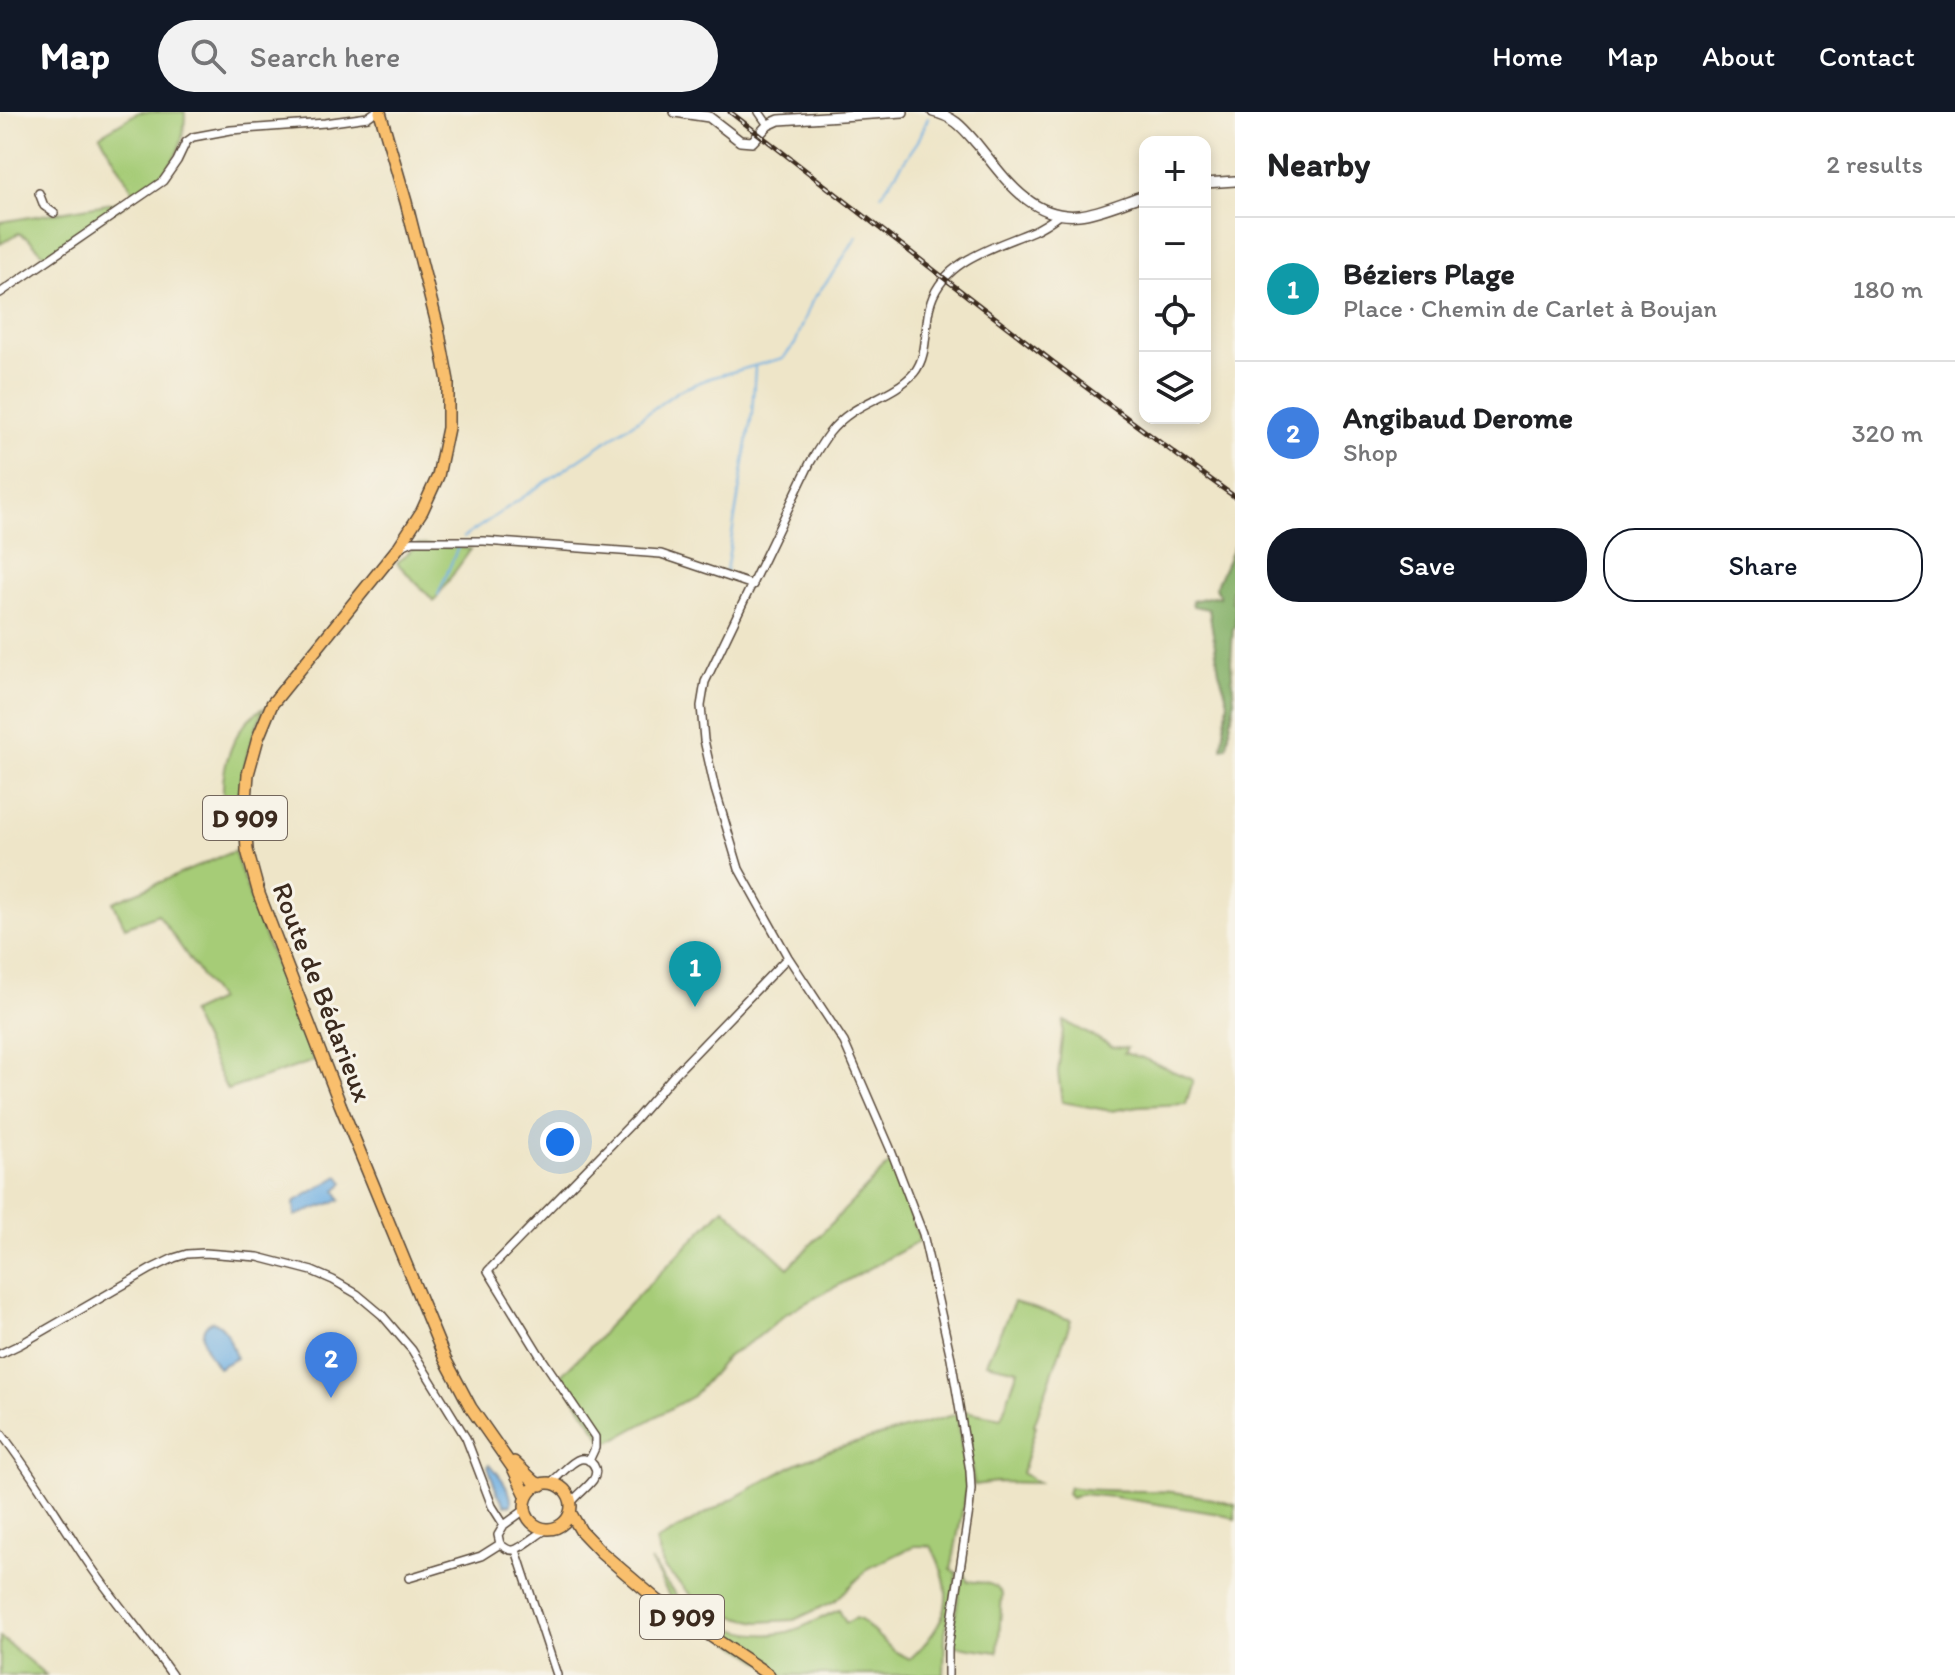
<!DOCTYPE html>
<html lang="en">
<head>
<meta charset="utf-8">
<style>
	body { margin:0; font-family:Itim,sans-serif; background:#f2f2f2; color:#202124 }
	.controls { position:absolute; right:24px; top:24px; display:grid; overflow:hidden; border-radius:16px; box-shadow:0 4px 12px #0003 }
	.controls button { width:72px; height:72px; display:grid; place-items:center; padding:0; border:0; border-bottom:2px solid #e0e0e0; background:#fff; color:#202124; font:40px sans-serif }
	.you { position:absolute; left:560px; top:1030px; width:28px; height:28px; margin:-20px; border:6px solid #fff; border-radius:50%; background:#1a73e8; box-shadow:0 0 0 12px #1a73e833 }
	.badge { display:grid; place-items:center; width:52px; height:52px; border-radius:50%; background:#111827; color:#fff; font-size:26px; font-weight:700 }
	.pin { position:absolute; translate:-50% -66px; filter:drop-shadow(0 2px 4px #0008) }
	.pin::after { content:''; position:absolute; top:42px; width:28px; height:24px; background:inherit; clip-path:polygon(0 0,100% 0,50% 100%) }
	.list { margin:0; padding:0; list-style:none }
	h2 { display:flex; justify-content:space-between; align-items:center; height:104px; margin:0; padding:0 32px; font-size:34px }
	h2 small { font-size:26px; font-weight:400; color:#757577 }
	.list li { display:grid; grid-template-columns:52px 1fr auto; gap:24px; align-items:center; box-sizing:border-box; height:144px; padding:0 32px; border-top:2px solid #e0e0e0 }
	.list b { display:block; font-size:30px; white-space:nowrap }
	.list p { margin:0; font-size:26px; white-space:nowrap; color:#757577 }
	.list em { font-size:26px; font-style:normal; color:#757577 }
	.actions { display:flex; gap:16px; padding:24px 32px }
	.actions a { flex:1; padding:18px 0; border:2px solid #111827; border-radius:32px; text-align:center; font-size:28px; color:#111827 }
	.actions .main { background:#111827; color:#fff }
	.icon { flex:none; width:44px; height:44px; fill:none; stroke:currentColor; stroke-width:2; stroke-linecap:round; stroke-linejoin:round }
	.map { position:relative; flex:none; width:1235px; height:1563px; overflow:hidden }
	header { display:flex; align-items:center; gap:48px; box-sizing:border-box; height:112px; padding:0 40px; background:#111827; color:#fff }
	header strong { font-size:38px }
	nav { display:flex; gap:44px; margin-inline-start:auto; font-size:28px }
	.search { width:560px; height:72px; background:#f2f2f2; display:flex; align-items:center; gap:20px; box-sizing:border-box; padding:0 28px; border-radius:44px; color:#757577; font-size:30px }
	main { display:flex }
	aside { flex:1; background:#fff }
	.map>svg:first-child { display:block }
</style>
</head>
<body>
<header>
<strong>Map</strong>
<div class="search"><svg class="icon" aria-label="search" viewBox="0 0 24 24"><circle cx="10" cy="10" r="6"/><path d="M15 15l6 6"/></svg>Search here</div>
<nav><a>Home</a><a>Map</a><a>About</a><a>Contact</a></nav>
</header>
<main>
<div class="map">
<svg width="1235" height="1563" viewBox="0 0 1235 1563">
	<rect width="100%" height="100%" fill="#f7f3e8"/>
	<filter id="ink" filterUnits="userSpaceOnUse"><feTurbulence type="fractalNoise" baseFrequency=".0125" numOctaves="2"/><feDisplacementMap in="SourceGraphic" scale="16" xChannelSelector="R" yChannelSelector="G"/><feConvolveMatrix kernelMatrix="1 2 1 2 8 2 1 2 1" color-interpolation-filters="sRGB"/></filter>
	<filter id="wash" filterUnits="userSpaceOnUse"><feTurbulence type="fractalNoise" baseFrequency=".006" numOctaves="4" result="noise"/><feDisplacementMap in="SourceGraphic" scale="32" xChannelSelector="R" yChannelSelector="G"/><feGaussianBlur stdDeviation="1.8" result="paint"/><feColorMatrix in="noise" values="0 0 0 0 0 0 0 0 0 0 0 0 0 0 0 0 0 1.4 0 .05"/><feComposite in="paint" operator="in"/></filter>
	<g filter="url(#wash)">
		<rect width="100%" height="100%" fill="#eee5c8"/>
		<path fill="#a6cc77" stroke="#707b4a" stroke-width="2" d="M139,0H185C185,42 168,60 136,84L100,23Z
			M131,88L46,145L30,128L19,121L0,132V110Z
			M418,432L471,437L434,489L397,451Z
			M264,596C243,645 239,671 239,724C232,713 226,704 224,690C219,658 234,611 264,596Z
			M234,739L257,806L314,949L227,978L190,901L218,888L158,802L125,815L113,790Z
			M1064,909L1113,935L1127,936L1124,941L1143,946L1193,968L1186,992L1139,994L1111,999L1062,990L1058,961Z
			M891,1050L920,1129L787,1201L758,1225L728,1244L693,1284L610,1330L602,1327L560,1264L598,1227L607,1215L724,1096L788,1156Z
			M1014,1190L1071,1208L1034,1313L1036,1314L1022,1361L1038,1371L996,1370L974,1373L964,1299L1001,1306L1018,1258L986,1251Z
			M957,1302L967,1374L951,1458L957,1461L945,1521L944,1563H781L673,1491L650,1448C659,1460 668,1476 680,1487C708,1513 756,1531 794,1518C809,1513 824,1504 839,1498L846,1511L856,1506L861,1508L894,1539L910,1547C950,1509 957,1483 931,1434H914L869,1456L835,1489L794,1508L758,1510L729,1503L692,1484L664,1456L656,1429L797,1351L834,1337Z
			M1069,1375C1104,1381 1137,1377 1172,1380C1194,1382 1214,1387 1235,1393V1407L1226,1403L1113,1385L1082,1382L1071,1386L1067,1382Z
			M963,1459L967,1469C981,1471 994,1469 1002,1482L998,1540L950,1533Z
			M0,1525L46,1563H0Z"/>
		<path fill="#84b068" stroke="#606d43" stroke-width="2" d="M1235,432V474L1231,479L1232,490L1235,492V514L1233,516L1231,550L1234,590L1227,635L1222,636L1228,589L1219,559L1209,497L1193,494L1192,489L1213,484L1220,485L1216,476L1217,471Z"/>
		<path fill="#6eafe2" stroke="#546c80" stroke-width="2" d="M339,1064L344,1071L336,1078L341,1088L295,1104L294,1090Z
			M212,1209C228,1214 231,1232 236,1246L218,1256C209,1243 192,1219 212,1209Z
			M490,1352C499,1363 513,1379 511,1393H505L497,1380L488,1354Z"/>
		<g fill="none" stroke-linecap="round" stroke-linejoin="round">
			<path stroke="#6eafe2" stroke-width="2" d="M881,83L918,29L928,6
				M464,425L639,307L678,279L710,266L783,246L795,232L812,189L836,157L857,124
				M726,459L752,301L755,256
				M438,483L458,435"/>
		</g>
	</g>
	<g filter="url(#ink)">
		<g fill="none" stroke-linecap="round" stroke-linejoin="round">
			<g stroke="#564638" stroke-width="10">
				<path id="minor" d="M759,0L768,13
					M39,81L44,94L54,101
					M0,181L163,69L177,49L186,30L193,25L231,18L325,11L368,5L375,0
					M402,434L413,429H484L661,442L753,473
					M0,1242L21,1232L151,1157L174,1146L187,1142L205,1141L258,1145L312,1159L333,1168L357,1182L382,1203L412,1238L466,1326L492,1394L504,1413
					M0,1320C32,1361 58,1406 87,1449C113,1488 145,1524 172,1563
					M589,1349L595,1336V1325L539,1242L488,1159L636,1007L675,962L788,845
					M550,1371C559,1365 571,1349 580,1347C592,1345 600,1358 593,1368C587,1376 578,1382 571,1391
					M526,1397L504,1413L498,1423L500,1432C504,1435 508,1439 513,1438C520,1438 540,1420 549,1416
					M516,1438L557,1563
					M409,1466L481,1444L500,1432
					M948,1563V1536L969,1398L971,1377L970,1359L951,1246L923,1122L890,1036L844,930L788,845L739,757L715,677L704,628L701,594L705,570L810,351C823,329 831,314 852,300C873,286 897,280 914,261C930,241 923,213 931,190C945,147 996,135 1033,119C1042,115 1051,109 1059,103"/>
			</g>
			<g stroke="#564638" stroke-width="12">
				<path id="tertiary" d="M675,0L709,5L740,29L752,30L768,13L779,8L903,0
					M933,0C955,5 963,16 977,32C1004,65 1031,108 1079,103C1100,101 1125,89 1145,83
					M1205,71L1235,69"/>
			</g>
			<g stroke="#564638" stroke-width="14">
				<path id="primary" d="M380,0L406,90L438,216L448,269V316L438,364L422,399L398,436L272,592L258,626L248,662L245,702L247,738L259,782L340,992L445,1247L471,1296L513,1356L527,1385
					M514,1350L535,1370L541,1373
					M525 1394a23 23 0 1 1 46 0a23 23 0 1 1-46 0Z
					M570,1400L581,1419L601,1440L657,1488L769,1563"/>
			</g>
			<use href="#minor" stroke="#fff" stroke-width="7"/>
			<use href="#tertiary" stroke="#fff" stroke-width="9"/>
			<use href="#primary" stroke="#f9bf6d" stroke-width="11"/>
			<g stroke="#3b2a1e" stroke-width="5">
				<path id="rail" d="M730,0C898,129 1063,262 1235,385"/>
			</g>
			<use href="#rail" stroke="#f7f3e8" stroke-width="2" stroke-dasharray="6" stroke-linecap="butt"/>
		</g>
	</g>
	<g text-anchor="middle" stroke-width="6" stroke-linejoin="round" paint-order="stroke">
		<g fill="#f7f3e8" stroke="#73665b" stroke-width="2">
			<rect x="203" y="684" width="84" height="44" rx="6"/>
			<rect x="640" y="1483" width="84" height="44" rx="6"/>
		</g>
		<g font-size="26" font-weight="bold" fill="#3b2a1e">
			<text x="245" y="715">D 909</text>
			<text x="682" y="1514">D 909</text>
		</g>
		<g font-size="28" fill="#3b2a1e" stroke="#f7f3e8">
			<text transform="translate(323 880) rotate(69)" y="10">Route de Bédarieux</text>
		</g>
	</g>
</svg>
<div class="controls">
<button>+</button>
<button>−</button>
<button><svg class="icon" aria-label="locate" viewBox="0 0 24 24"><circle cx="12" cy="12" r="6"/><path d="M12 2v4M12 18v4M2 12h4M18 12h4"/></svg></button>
<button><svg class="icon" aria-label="layers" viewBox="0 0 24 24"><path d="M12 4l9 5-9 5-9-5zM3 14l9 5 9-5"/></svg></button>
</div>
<div class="you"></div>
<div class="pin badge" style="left:695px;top:895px;background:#0f9aa8">1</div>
<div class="pin badge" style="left:331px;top:1286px;background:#3f7fe0">2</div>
</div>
<aside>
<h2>Nearby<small>2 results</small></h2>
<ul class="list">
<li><span class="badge" style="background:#0f9aa8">1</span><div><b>Béziers Plage</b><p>Place · Chemin de Carlet à Boujan</p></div><em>180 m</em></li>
<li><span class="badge" style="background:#3f7fe0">2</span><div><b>Angibaud Derome</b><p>Shop</p></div><em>320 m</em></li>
</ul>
<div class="actions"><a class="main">Save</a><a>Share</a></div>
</aside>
</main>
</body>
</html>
